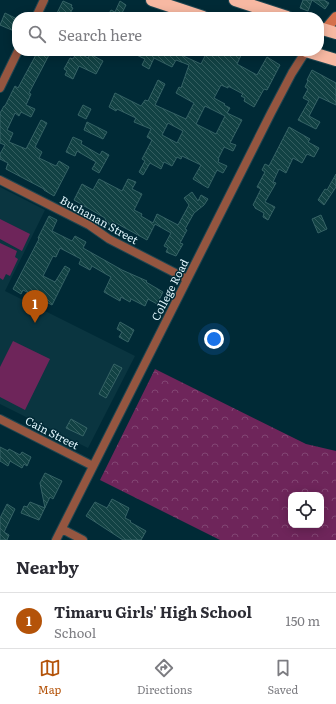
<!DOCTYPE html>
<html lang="en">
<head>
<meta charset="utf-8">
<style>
	body { margin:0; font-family:Literata,serif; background:#f2f2f3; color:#2b2b33 }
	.controls { position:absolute; right:12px; bottom:12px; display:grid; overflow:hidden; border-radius:8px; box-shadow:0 2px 10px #0003 }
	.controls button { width:36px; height:36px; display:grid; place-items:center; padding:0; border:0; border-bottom:1px solid #e1e1e2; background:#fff; color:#2b2b33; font:20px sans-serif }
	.you { position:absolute; left:214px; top:339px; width:14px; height:14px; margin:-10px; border:3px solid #fff; border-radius:50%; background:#1a73e8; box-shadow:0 0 0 6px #1a73e833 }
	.badge { display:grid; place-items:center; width:26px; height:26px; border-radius:50%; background:#b45309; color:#fff; font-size:13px; font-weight:700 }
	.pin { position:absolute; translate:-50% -33px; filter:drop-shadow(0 1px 2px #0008) }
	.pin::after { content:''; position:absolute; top:21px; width:14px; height:12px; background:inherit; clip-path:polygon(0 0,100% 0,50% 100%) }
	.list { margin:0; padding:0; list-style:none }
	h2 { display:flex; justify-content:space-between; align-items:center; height:52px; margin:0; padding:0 16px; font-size:17px }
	h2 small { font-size:13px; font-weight:400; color:#7c7c81 }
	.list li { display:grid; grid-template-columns:26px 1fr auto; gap:12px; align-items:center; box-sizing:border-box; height:56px; padding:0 16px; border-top:1px solid #e1e1e2 }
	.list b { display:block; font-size:15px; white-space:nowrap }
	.list p { margin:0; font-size:13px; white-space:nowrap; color:#7c7c81 }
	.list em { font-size:13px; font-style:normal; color:#7c7c81 }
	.icon { flex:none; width:22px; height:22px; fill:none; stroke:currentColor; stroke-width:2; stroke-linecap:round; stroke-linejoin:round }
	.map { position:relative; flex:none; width:336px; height:540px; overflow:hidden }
	.search { position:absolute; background:#fff; box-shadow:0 2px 10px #0003; left:12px; right:12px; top:12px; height:44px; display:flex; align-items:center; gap:10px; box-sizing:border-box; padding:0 14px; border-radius:16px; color:#7c7c81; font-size:15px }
	.sheet { height:108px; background:#fff }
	nav { display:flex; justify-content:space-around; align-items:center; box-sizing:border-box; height:56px; border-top:1px solid #e1e1e2; background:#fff; font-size:11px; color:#7c7c81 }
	nav a { display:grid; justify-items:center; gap:2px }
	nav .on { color:#b45309 }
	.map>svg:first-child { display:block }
</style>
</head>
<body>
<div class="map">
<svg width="336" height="540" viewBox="0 0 336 540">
	<defs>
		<pattern id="park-crowns" width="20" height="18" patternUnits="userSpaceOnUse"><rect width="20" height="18" fill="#6e255a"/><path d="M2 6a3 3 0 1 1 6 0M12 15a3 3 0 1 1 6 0" fill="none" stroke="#824573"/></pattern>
		<pattern id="building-back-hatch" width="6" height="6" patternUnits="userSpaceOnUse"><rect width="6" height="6" fill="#124244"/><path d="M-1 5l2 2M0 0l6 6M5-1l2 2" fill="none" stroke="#345e60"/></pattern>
	</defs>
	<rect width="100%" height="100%" fill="#002a36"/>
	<path fill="#0a3540" d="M0,187L45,210L5,291L135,356L88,448L0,404Z"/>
	<path fill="url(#park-crowns)" fill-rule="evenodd" d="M155,369L306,444L336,451V540H220L100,480ZM291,495H321V525H291Z"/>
	<path fill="#6e255a" d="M0,219L30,234L22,251L0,239Z
		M0,243L17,251L15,257L18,259L10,276L6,274L3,280L0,278Z
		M13,341L50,359L25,410L0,397V367Z"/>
	<path fill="url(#building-back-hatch)" stroke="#366366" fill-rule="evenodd" d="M303,0H324L329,3L325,9L312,0L308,11L300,8Z
		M63,1L72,5L71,7L73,8L68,17H55Z
		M120,1L126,5L121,15L126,17H107L111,10L115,12Z
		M5,13L17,19V25L14,31L0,25Z
		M38,51H48L47,54L49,55L29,93L31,94L26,105L35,109L31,117L21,112L19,116L15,113L7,130L13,133L9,142L26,149L41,120L47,123L35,147L42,152L39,158L56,166L59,161L69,167L54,196L44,190V189L6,169L8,163L0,159V154L5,145L0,143V113L4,106H5L15,86L18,88Z
		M128,51H180L179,54L201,64L207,52L208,53L209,51L217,56L219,51H243L237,64L257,75L267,57L280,65L267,90L264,89L254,107L244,101L245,98L241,96L243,94L228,86V88L221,85L214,98L225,104L224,105L230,108L227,113L242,120L230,143L236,145L233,151L224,147L218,159H219L218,162L227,166L223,173L217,170L208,188L193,179L201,165L182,156L181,159L177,157L172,166L164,162L161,169L150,163L143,175L139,172L145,161L142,159L152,140L147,137L151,129L134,122L136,118L117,109L116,111L109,107L115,93L141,106L145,100L148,101L158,80L165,84L155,105L186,119L194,103L176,93L179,87L181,88L189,65L176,60L172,67L154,58L149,69L142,65L145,59ZM205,106L225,116L216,134L196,124ZM168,123L183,131L177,143L162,135Z
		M77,52L88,58L90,54L103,61L96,74L79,66L73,79L65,75L67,71L64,69L70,58L73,59Z
		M312,70L336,83V105L319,97L309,116L320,122L316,129L298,120L309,101L303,98L308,89L305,87L308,81L307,80Z
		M83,105L91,109L86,119L78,115Z
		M87,122L107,132L103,139L84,130Z
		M289,127L310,139L308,142L319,148L314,157L307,154L302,163L293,158L286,173L279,169L273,182L276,183L265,202L275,207L268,220L263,217L264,213L255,208V207L253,205L261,189L257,187L265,172L262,170L265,164L269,166Z
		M73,137L82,141L81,144L100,155L102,151L109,155L99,173L92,169L96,162L77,151L75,156L66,152Z
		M336,174V187L324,205L318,200L325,189L327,190Z
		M99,179L122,191L128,179L136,182L132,189L142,194L134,210L142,214L141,216L153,223L157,214L178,225L189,205L184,198L192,192L198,201L201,195L208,199L204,205L194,213L185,229L187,230L180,243L183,244L176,256L166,252L168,248L164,246L171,233L155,224L147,240L116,223L114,227L105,222L106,220L105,219V218L74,200L82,184L93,190Z
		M321,215L327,229L318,233L312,219Z
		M49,216L57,220L52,231L72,241L75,236L86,242L83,248L122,270L147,281L146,282L163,292L157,304L148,299L145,306L131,299L130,302L121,297L120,301L104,292L111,277L92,266L90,270L79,264L81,259L60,248L56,257L53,256L43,276L55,282L65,266L70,269L52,305L23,290L21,294L13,289L39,239L38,238Z
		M120,322L134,330L128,342L119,337L122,332L117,329Z
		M114,364L122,368L106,398L99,394Z
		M71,419L87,428L83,436L66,428Z
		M0,447L8,451L9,449L20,455L22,452L31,457L27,466L24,464L22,468L10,461L8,466L0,461Z
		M45,473L62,481L53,499L50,497L39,520L21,513L24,506L27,507L30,502L45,508L40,483Z
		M112,499L129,508L125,518L131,521L130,522L146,531L141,540H123L86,516L95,502L107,508Z
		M7,504L15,509L4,532L9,535L7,540H0V518Z"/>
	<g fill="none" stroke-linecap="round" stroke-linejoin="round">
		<g stroke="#1f4651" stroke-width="10">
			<path id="street" d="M36,17L44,0
				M0,88L18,51
				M0,180L89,225L109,239L187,279
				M0,419L93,466
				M62,529L83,540
				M56,540L271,113L292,73L306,51"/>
		</g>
		<g stroke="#1f4651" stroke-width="12">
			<path id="secondary" d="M325,30L336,17"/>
		</g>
		<g stroke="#1f4651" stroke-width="14">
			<path id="highway" d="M152,0L203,17
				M235,0L287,17
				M319,28L336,33
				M306,51L336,60"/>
		</g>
		<use href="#street" stroke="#955640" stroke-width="8"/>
		<use href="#secondary" stroke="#d4704c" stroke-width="10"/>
		<use href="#highway" stroke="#f7b8a2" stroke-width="12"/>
	</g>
	<g text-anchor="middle" stroke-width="3" stroke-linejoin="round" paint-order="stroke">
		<g font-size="11" fill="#ddf3fa" stroke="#002a36">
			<text transform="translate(99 220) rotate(29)" y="4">Buchanan Street</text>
			<text transform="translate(170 290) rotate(-63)" y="4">College Road</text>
			<text transform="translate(52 433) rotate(27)" y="4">Cain Street</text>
		</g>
	</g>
</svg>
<div class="controls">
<button><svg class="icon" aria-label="locate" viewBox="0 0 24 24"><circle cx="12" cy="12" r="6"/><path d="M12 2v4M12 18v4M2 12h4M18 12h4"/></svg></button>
</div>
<div class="you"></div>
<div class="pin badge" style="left:35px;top:323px">1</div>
<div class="search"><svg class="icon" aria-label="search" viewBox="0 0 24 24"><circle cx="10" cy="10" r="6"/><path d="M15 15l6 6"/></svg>Search here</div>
</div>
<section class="sheet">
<h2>Nearby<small></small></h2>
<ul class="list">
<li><span class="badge">1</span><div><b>Timaru Girls' High School</b><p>School</p></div><em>150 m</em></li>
</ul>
</section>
<nav>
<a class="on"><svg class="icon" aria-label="map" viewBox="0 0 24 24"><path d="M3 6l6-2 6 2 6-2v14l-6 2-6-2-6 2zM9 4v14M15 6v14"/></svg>Map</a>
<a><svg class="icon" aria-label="directions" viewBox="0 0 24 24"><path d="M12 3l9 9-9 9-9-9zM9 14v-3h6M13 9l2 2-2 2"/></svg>Directions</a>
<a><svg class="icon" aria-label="saved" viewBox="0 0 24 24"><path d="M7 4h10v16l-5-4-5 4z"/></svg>Saved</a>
</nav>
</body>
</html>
